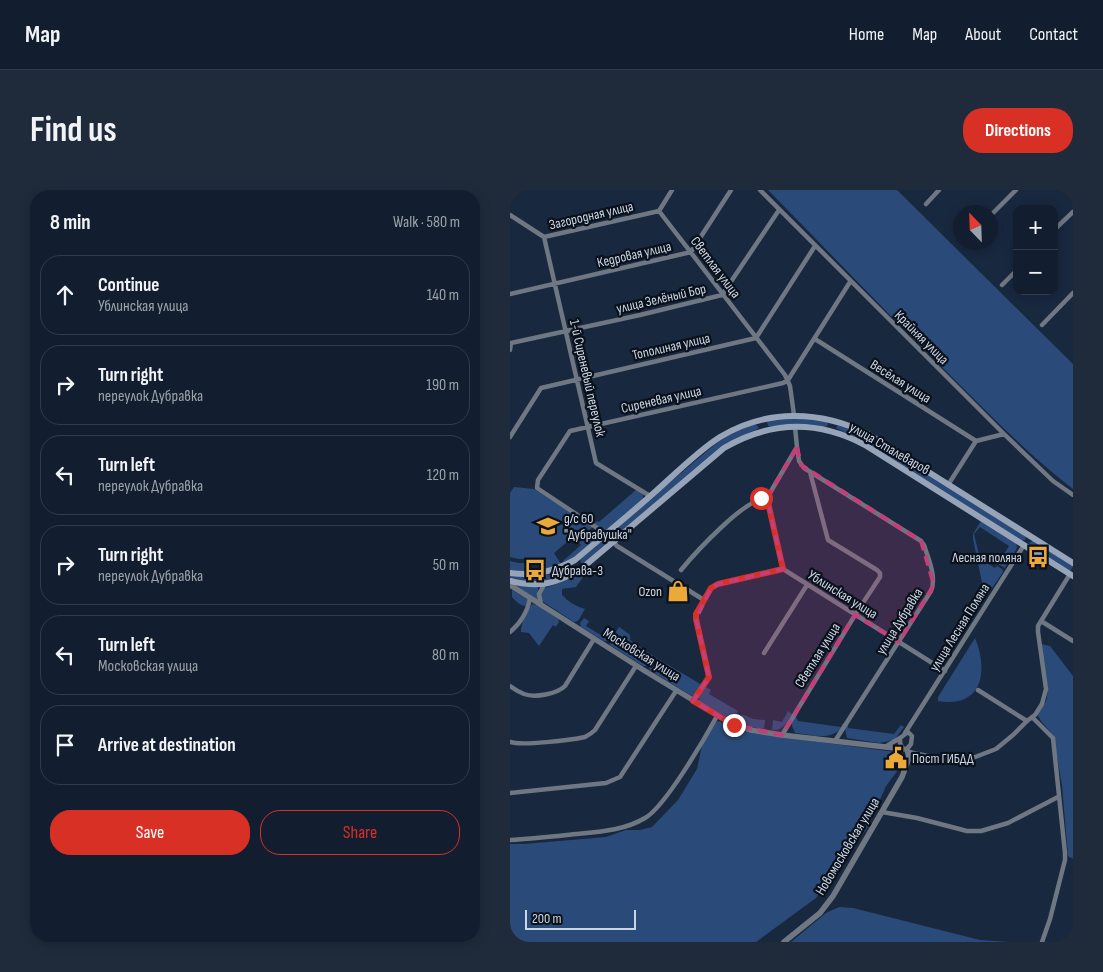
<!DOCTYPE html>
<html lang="en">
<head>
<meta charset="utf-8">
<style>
	body { margin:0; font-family:"Sofia Sans Condensed",sans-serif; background:#1f2b3b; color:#f1f3f6 }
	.controls { position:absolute; right:15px; top:15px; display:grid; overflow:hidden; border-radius:10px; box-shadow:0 2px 12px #0003 }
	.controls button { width:45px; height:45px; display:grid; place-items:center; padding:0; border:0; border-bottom:1px solid #313c4b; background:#121e2f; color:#f1f3f6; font:25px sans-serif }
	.compass { position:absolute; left:443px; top:15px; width:45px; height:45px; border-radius:50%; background:#121e2f; box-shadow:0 2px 12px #0003; rotate:337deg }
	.scale { position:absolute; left:15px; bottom:12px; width:111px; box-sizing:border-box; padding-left:5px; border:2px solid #cbd6e5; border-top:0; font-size:14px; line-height:18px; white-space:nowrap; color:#cbd6e5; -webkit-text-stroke:4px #0a111b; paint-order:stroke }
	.stop { position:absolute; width:15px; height:15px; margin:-11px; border:4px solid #d93025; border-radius:50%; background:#fff }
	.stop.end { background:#d93025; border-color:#fff; box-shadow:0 1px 5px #0008 }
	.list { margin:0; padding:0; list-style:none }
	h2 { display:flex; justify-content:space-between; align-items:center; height:65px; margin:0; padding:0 20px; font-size:21px }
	h2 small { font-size:16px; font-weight:400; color:#9ca2aa }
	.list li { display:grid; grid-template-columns:32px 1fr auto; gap:15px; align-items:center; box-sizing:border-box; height:80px; margin:0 10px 10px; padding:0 10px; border:1px solid #313c4b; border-radius:20px }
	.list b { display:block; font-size:19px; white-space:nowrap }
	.list p { margin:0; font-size:16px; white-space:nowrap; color:#9ca2aa }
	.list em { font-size:16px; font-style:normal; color:#9ca2aa }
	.actions { display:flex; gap:10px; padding:15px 20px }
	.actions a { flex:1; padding:11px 0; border:1px solid #d93025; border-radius:20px; text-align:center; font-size:18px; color:#d93025 }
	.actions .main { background:#d93025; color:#fff }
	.icon { flex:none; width:28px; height:28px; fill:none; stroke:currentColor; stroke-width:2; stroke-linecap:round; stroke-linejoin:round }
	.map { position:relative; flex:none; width:563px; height:752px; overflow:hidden; border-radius:20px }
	header { display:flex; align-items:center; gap:30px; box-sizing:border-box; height:70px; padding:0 25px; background:#121e2f; border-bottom:1px solid #313c4b }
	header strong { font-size:24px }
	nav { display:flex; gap:28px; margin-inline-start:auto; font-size:18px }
	.intro { display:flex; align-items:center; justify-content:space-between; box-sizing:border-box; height:120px; padding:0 30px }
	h1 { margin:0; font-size:35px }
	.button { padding:12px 22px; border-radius:20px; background:#d93025; color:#fff; font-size:18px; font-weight:700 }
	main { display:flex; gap:30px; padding:0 30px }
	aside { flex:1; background:#121e2f; border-radius:20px; box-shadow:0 2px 12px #0003 }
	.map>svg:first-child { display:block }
</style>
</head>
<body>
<header>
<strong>Map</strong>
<nav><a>Home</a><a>Map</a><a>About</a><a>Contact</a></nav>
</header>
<div class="intro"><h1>Find us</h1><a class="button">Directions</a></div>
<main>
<aside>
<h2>8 min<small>Walk · 580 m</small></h2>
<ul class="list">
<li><svg class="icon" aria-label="ahead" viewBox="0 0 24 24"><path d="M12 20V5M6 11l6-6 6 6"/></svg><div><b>Continue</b><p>Ублинская улица</p></div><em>140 m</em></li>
<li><svg class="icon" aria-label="right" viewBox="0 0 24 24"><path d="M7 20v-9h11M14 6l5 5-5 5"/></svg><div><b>Turn right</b><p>переулок Дубравка</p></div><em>190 m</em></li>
<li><svg class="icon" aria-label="left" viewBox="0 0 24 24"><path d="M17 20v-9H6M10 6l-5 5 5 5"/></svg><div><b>Turn left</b><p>переулок Дубравка</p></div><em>120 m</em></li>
<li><svg class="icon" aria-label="right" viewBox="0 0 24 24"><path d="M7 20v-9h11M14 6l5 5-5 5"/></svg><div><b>Turn right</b><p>переулок Дубравка</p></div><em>50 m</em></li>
<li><svg class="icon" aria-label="left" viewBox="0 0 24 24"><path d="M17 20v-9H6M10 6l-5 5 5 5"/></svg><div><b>Turn left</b><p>Московская улица</p></div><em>80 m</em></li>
<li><svg class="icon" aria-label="arrive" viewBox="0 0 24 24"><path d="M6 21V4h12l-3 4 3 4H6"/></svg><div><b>Arrive at destination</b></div></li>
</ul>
<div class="actions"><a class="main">Save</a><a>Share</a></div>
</aside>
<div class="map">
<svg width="563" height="752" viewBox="0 0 563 752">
	<rect width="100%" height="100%" fill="#18283f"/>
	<path fill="#2a4b79" d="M258,0H387L563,174V299C518,264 480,225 440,185C378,124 319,62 258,0Z
		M286,228L315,231L318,234L317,236L313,237L258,236L257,232L260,230Z
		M245,234L249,238L214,255L105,347H102L100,345L101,342L209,251L220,244Z
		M328,235L355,245L514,345L516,348L515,350H511L342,246L326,238Z
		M4,297L24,299L83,337L68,350L64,346L44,363L51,374L50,376L31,379L29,368L9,369L0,367V303Z
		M127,299L133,304V309L95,341L83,334L87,331L89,332Z
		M471,331L506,353L507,357L504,364L500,363L496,369L497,374L495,378L488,374L499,356L470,337L464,344L470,369L485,378L487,376L492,379L493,382L478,404L474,402L463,349V344Z
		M86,339L91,343L90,345L61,370L54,373L53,371L71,355L69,353L81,341Z
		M96,347H98L99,351L74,373H71L70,369Z
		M523,351L562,375L563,377L561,380L558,381L521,357L519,355L520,352Z
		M0,371L9,373H18V380L9,382L0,381Z
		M60,376L63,377V382L45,390V383Z
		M71,382L76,383L66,397L52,399V405C59,412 65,416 75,419L68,431L64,432L32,411C30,406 30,401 35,398L55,391Z
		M42,384V391L21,392L0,389V385L21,387Z
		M7,396L28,397V410L8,397Z
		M2,400L18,410L16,416C11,416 5,411 2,407Z
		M22,414L27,415L48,429L49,432L46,437L43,435L29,456L19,443L11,442C11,433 16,422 22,414Z
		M74,428L79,431L76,436L94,447L97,446L99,451H94L71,437L70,433Z
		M109,437L120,445V450L143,466L136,476H133L100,455V452Z
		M465,448C479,481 472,519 428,511V507Z
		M531,454L540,456L563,486V669L558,666L552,595L543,545L531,531L527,524C530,520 534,515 536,511C541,497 532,470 531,454Z
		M145,467L192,495L186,505L182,506L141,481L139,477Z
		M194,496L201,500L199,504L228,521L224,531L189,511V506Z
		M278,521L282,524C277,532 273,541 262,540L263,530L272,532Z
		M287,522L288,523L286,527L288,531L331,537L333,533L335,534C323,552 304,545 285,543L281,533Z
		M232,524L243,529L255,530L254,539L240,537L228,533Z
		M208,531L240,543L393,563V564L382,565V572L391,576L376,596L358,637L306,708L246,752H0V654H14L96,647L116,640H130L142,637L168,610L187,579L193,551L197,547C198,541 202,534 208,531Z
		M338,535V538L384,544L391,535L394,537L384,550L369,553L337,548L335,539Z
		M329,717L343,718L470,750L499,752H281L316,723Z"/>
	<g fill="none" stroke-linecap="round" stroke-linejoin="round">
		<path stroke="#6f7783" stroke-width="4.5" d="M250,0L494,244L543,291L563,305
			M416,14L429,0
			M149,21L275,185L280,196L284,225
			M0,25L34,47L149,21L162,0
			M480,26L506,0
			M544,40L563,22
			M34,47L86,273L140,306
			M455,53V52
			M492,95L507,80
			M0,104L181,62L221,0
			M532,135L563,103
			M305,149L466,251
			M0,160L1,153L130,125L212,105L269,20
			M285,237L287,257L257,308L273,379L435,481
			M0,247L31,198L246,148L305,56
			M287,257L289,271L294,278L411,351L414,355C418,368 427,387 421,401L325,551
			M438,295L466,251L494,244
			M96,344L27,298L28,290L60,241L273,193L278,190L340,92
			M103,351L107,356L194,410
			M171,380C185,363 236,307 257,308
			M31,415L29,404L34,395
			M531,431L563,451
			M0,442C10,434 18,421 20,408
			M254,463L297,395
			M0,496C4,499 9,502 14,504C25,508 47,504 55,496L84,449
			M468,500L517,531
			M183,511L199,487L186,429V424L201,398L208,394L273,379
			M522,527L543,548L555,663V670L540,729L532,752
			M398,542L402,546L401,554L397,559H393L390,553V548Z
			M395,543L514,355
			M272,545L345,425L370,387V383L367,380L318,350L300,282
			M0,552C12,556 61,550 75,547C79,545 82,543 85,540L126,476
			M375,557L390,548
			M399,562L436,570L460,569L486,559L503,545L517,531L525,525L532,514L536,499L528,442V436L560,384
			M0,603L96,593L110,587L166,501
			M372,622L407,628L457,641H471L498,633L548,607
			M0,650C19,649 38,647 57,645C83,642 112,642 135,628C155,617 195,548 207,526"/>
		<path stroke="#6f7783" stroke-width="5.5" d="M0,395L135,481L224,535L240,540L272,545L393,559
			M274,752L310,723L323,706L392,587L399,568L397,559"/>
		<path stroke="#97a4b8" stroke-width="6" d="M0,383C24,386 43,382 65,370C92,347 119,325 146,301C164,285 189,260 210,247C256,219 310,220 358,244L563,373
			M0,391C29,398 46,394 71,379L214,258C260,231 308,230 355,255L563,386"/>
	</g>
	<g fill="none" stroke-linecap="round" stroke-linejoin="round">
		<path stroke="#d93025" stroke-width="6" d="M224,535L183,511L199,487L186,429V424L201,398L208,394L273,379L257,308H251"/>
	</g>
	<path fill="#c43e77" fill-opacity="0.2" stroke="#c43e77" stroke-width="4" stroke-dasharray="10 6" stroke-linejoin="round" d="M287,257L291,275L411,351L424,395L389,452L345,425L272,545L224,535L183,511L199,487L186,429L201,398L208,394L273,379L257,308Z"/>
	<defs>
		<g id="school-bare" transform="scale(1.725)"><path d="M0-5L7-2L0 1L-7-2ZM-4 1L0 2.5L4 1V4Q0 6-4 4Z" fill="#eca93a" stroke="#0a111b" stroke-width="2.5" paint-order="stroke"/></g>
		<g id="bus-bare" transform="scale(1.725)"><path d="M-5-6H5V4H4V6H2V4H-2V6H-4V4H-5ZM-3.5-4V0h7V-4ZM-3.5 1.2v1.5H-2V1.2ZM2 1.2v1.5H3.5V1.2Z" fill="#eca93a" stroke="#0a111b" stroke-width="2.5" paint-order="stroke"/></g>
		<g id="shop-bare" transform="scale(1.725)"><path d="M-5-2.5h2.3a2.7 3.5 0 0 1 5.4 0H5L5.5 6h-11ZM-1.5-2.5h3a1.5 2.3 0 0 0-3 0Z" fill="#eca93a" stroke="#0a111b" stroke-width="2.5" paint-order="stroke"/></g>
		<g id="civic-bare" transform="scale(1.725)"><path d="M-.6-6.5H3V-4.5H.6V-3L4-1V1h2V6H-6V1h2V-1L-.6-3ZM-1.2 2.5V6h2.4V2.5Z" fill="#eca93a" stroke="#0a111b" stroke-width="2.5" paint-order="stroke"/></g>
	</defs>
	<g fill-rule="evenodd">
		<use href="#school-bare" x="38" y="336"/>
		<use href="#bus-bare" x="528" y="367"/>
		<use href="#bus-bare" x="25" y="380"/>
		<use href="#shop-bare" x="168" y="401"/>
		<use href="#civic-bare" x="386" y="568"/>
	</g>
	<g text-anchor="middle" stroke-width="4.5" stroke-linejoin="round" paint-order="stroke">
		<g font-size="14" fill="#cbd6e5" stroke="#0a111b">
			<text transform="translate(81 25) rotate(-13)" y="5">Загородная улица</text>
			<text transform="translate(124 64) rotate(-13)" y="5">Кедровая улица</text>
			<text transform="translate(206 77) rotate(53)" y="5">Светлая улица</text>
			<text transform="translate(151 108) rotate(-13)" y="5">улица Зелёный Бор</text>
			<text transform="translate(412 147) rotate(45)" y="5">Крайняя улица</text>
			<text transform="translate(161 156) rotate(-13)" y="5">Тополиная улица</text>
			<text transform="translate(78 188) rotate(77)" y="5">1-й Сиреневый переулок</text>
			<text transform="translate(391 191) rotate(32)" y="5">Весёлая улица</text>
			<text transform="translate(151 209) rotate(-13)" y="5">Сиреневая улица</text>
			<text transform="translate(380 258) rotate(30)" y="5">улица Сталеваров</text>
			<text transform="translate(333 404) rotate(32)" y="5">Ублинская улица</text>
			<text transform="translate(389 431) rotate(-58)" y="5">улица Дубравка</text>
			<text transform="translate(449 437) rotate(-58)" y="5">улица Лесная Поляна</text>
			<text transform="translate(132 464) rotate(32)" y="5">Московская улица</text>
			<text transform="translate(307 465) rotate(-58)" y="5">Светлая улица</text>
			<text transform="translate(337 656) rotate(-59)" y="5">Новомосковская улица</text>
		</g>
		<g font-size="14" fill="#cbd6e5" stroke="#0a111b" text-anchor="start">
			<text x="54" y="333">д/с 60<tspan x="54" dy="16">"Дубравушка"</tspan></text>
			<text x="512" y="372" text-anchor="end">Лесная поляна</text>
			<text x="42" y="385">Дубрава-3</text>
			<text x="152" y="406" text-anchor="end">Ozon</text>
			<text x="402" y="573">Пост ГИБДД</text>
		</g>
	</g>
</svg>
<div class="controls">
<button>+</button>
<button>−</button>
</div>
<svg class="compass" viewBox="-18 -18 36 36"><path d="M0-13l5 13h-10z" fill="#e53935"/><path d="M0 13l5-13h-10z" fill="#9ca2aa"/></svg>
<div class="scale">200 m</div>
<div class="stop" style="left:251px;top:308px"></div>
<div class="stop end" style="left:224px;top:535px"></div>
</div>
</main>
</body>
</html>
